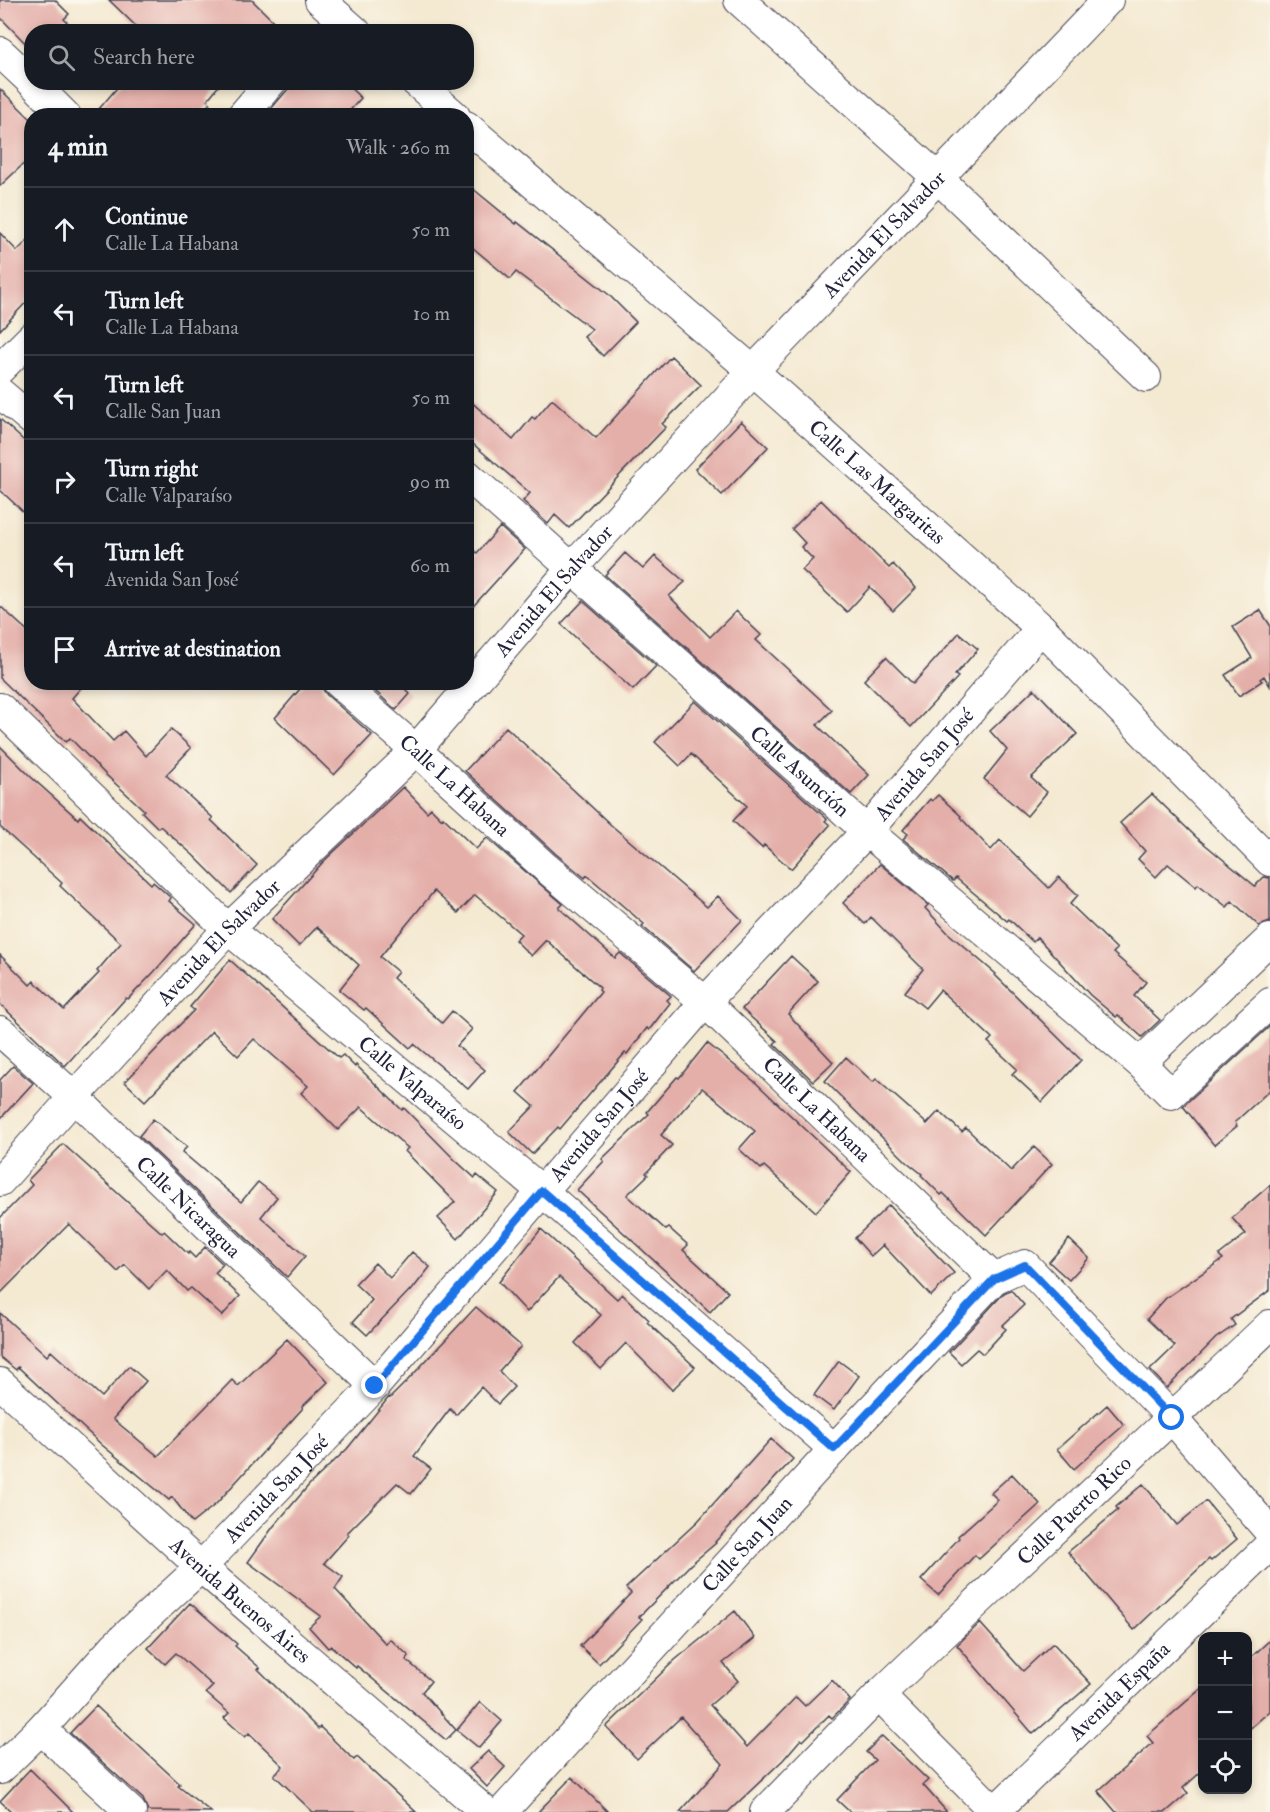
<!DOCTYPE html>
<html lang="en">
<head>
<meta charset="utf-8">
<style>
	body { margin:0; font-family:"IM FELL Double Pica",serif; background:#20242c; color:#f1f3f6 }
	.controls { position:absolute; right:18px; bottom:18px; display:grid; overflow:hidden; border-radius:12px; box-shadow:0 3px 9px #0003 }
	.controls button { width:54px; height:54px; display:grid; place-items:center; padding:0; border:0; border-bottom:2px solid #363941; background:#171b24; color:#f1f3f6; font:30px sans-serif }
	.stop { position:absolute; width:18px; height:18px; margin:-14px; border:4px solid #1a73e8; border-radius:50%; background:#fff }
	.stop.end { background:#1a73e8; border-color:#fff; box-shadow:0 2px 6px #0008 }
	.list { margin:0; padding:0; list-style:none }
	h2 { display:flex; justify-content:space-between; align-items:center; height:78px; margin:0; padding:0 24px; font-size:26px }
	h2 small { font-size:20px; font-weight:400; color:#9ea1a6 }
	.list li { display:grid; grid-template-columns:39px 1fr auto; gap:18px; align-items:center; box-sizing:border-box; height:84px; padding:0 24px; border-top:2px solid #363941 }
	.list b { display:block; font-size:22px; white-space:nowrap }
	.list p { margin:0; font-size:20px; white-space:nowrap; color:#9ea1a6 }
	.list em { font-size:20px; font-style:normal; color:#9ea1a6 }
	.icon { flex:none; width:33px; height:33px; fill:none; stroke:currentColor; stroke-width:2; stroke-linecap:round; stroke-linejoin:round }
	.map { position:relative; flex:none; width:1270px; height:1812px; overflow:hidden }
	.search { position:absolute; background:#171b24; box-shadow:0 3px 9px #0003; left:24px; top:24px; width:450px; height:66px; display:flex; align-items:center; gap:15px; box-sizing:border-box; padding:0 21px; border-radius:24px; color:#9ea1a6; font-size:22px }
	.panel { position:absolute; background:#171b24; box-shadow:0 3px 9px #0003; left:24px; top:108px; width:450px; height:582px; border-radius:24px }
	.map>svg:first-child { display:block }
</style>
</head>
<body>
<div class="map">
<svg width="1270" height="1812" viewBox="0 0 1270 1812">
	<rect width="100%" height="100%" fill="#fbf7ec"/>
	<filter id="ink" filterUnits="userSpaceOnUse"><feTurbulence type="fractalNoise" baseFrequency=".0167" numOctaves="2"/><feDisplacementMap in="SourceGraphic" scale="12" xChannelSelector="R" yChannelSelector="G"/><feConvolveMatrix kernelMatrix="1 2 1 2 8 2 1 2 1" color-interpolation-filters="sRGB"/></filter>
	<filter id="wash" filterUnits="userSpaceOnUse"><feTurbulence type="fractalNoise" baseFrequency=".008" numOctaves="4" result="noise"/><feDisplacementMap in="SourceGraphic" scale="24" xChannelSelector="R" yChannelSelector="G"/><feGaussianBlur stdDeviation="1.35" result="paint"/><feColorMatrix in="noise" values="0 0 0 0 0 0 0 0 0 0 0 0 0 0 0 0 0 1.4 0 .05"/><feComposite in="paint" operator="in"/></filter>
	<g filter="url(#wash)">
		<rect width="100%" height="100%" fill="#f4e9d1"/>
		<g id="blocks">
			<path fill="#e4aea9" d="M0,0H55L69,14L64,19L76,32H32V50L0,17Z
				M109,0H252L284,32H142Z
				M122,82L128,86L130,82H222L207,100L210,103L198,116H93Z
				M294,82H344L361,98L345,116H265Z
				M0,89L32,120V156L0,186Z
				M466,183L516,224L517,222L608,294L636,322L603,356L584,337L592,329L516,272L510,279L466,242Z
				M0,233L17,251L32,236V296L0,330Z
				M671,356L701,385L662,424L666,427L569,528L555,515L548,524L523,501L530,493L466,438V397L513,440L532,417L535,419L552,399L596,438Z
				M0,419L32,448V520L0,490Z
				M741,421L768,447L722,495L695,469Z
				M821,500L889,568L893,564L916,588L893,611L870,587L847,612L802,570L813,559L801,547L805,543L792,529Z
				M500,527L525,549L466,614V543L477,553Z
				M625,553L643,569L655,556L685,582L669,596L710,637L736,611L761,635L756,640L832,710L817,725L869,775L851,794L605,575Z
				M583,601L656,666L633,690L561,624Z
				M0,606L32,635V682H86L72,698L113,741L124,731L146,756L171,729L191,748L166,775L213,818L211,820L257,865L231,893L193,855L160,826L158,828L142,812L144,810L105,774L70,738L66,742L0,678Z
				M1260,610L1270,625V686L1264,676L1260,679L1262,681L1239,696L1225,675L1252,658L1233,627Z
				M959,633L978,649L955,675L958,677L911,727L864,680L886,657L913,684Z
				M306,682H321L322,688L327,695L372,735L334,775L275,718Z
				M365,682H398L410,694L396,710Z
				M1034,689L1077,734L1031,778L1047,792L1027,816L984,779L1007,750L990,731Z
				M695,701L827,819L825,821L830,825L791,869L764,845L762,848L733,821L747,806L691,754L680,766L655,742Z
				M506,727L611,825L707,907L718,896L742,920L694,971L642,926L644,924L587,875L585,878L556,854L465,771Z
				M0,746L31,777L78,819L80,816L151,884L153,882L171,898L169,901L196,924L154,972L128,999L126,998L65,1066L0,1004V955L30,985L34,981L64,1010L99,973L97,971L121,943L60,886L62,883L0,827Z
				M403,787L427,812L431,808L442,819L443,817L476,849L487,838L563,904L559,908L615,958L620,953L671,996L667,1000L670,1003L649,1030L647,1028L627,1054L625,1053L560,1129L558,1127L532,1154L509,1132L534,1106L518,1092L601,992L599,990L600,988L546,940L531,956L515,940L521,934L475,895L458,913L434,891L380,957L398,972L393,978L442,1023L452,1011L472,1029L457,1046L485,1070L468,1089L414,1044L410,1048L366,1008L364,1010L339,990L359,965L317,927L299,946L272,919L323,862Z
				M1152,794L1196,837L1255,886L1264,877L1270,878V922L1259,926L1232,901L1227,907L1198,884L1196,887L1168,864L1156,877L1138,859L1145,851L1120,823Z
				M938,795L961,816L960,817L991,850L1000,840L1049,888L1059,877L1078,895L1070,904L1117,949L1113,953L1146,982L1134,996L1160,1020L1142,1037L1118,1015L1116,1017L1090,995L1037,937L1033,942L1009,919L1007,921L956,878L953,881L903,839L908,834L903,830L930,799L932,801Z
				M880,864L928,905L925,908L948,933L996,974L995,975L1081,1060L1042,1102L1012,1074L1017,1069L988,1042L992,1038L940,990L925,1008L905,992L923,969L871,917L865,924L843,903Z
				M791,956L818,981L788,1014L833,1062L813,1081L774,1044L777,1041L742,1009Z
				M230,960L339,1058L343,1055L355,1067L356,1065L402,1110L404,1108L455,1160L475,1178L477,1175L498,1192L458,1239L438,1218L455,1202L405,1151L408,1148L361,1107L338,1130L301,1093L308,1086L254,1039L238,1056L212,1031L145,1101L125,1082L194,1010L190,1007Z
				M1270,1026V1090L1235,1122L1237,1126L1214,1145L1183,1106Z
				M707,1043L755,1082L851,1172L816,1212L764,1166L761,1169L739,1149L755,1131L702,1088L661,1135L672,1145L646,1173L648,1175L627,1195L666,1230L669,1228L688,1245L683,1250L728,1292L710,1312L577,1190L604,1161L602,1159L649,1114L647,1112L677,1077L679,1078Z
				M846,1057L873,1082L876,1079L927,1124L939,1111L962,1132L966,1128L1011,1171L1034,1147L1052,1164L986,1235L943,1193L941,1195L921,1175L922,1174L907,1162L825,1081Z
				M13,1066L33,1083L0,1119V1080Z
				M153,1119L187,1147L182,1152L241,1202L258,1182L277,1197L261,1217L305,1256L287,1277L139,1136Z
				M63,1144L162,1233L164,1231L188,1254L189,1252L195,1258L205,1247L223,1264L215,1273L240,1296L222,1316L191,1288L187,1291L167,1270L149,1289L125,1265L118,1272L69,1224L0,1294V1218L32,1185L28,1180Z
				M1270,1185V1290L1231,1319L1235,1325L1216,1338L1167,1388L1150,1370L1175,1346L1147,1319L1166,1298L1223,1259L1219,1255L1246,1234L1232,1218Z
				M889,1205L954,1273L931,1296L883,1245L871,1256L855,1238Z
				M541,1229L617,1299L622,1294L649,1320L647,1322L695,1367L672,1390L626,1343L601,1369L575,1343L601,1315L559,1277L527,1312L499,1282Z
				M1069,1239L1089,1258L1069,1280L1049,1262Z
				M412,1252L430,1267L411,1291L410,1290L367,1335L353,1322L372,1300L355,1284L375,1263L390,1278Z
				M1011,1290L1024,1305L1002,1326L1006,1329L983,1354L977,1349L961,1364L949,1352L1004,1293Z
				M476,1307L521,1346L499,1371L514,1387L498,1404L481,1387L456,1415L450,1409L414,1456L431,1469L411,1494L397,1483L347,1533L349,1535L324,1563L343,1577L335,1589L386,1644L390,1639L409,1656L406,1660L431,1681L422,1692L456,1730L446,1740L357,1666L356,1668L331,1646L328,1648L309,1627L321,1616L248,1562L273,1527L309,1485L347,1449L389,1397L390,1398L407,1381Z
				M0,1313L47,1356L51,1351L102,1397L129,1366L146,1381L113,1419L158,1456L232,1380L238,1386L287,1339L328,1382L302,1407L303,1408L216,1504L192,1523L172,1497L169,1500L102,1445L18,1367L16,1370L0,1357Z
				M839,1361L859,1376L834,1410L814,1395Z
				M1107,1405L1124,1425L1074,1469L1057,1449Z
				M771,1439L793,1459L715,1542L716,1543L690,1565L639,1617L642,1619L599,1664L580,1646L631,1593L626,1588L698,1521Z
				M1012,1474L1040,1504L979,1559L975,1555L938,1595L921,1580L959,1538L958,1536L998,1500L991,1493Z
				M1143,1484L1177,1525L1206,1501L1237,1539L1211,1561L1209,1559L1134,1630L1068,1552L1118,1510L1116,1507Z
				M190,1603L237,1644L235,1646L260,1668L258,1669L318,1729L320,1727L354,1760L357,1757L416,1812H313L274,1775L283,1766L249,1733L245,1737L224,1718L229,1713L206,1693L213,1686L176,1653L165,1664L148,1648Z
				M735,1611L755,1638L723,1663L738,1681L710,1705L747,1747L796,1697L805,1706L832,1680L850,1700L832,1718L829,1715L803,1741L801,1739L783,1760L728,1812H680L723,1764L681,1717L637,1759L606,1727L675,1660Z
				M980,1623L1023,1671L1053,1643L1091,1684L1033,1734L957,1645Z
				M1270,1640V1711L1248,1730V1660Z
				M1203,1687V1770L1183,1788L1188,1793L1166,1812H1116L1098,1791L1153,1743L1147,1736Z
				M480,1702L502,1721L479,1748L457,1730Z
				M96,1706L180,1784L178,1786L211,1812L148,1811L143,1799L70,1733Z
				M882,1736L928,1780L923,1785L947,1812H850L837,1800L875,1760L866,1752Z
				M488,1751L505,1767L487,1787L469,1769Z
				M30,1769L73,1812H12L0,1801Z
				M572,1777L608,1812H538Z"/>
		</g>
	</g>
	<g filter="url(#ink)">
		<use href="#blocks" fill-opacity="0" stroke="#424052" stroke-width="1.5"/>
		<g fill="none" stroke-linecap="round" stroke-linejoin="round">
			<g stroke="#424052" stroke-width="32">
				<g id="minor">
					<path d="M320,0L356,32"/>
					<path d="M739,0L938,178L1146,377"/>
					<path d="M0,52L32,82"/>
					<path d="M32,82L66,116"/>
					<path d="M416,82L455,116"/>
					<path d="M242,116L271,82"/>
					<path id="s1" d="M466,126L753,371L1041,628L1270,861"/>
					<path d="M0,369L32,337"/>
					<path d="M0,393L32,420"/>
					<path id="s2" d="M466,474L867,831L1140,1063L1171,1094L1270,1003"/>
					<path id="s3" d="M338,682L416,750L545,867L705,1002L994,1279L1025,1265L1172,1418L1270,1532"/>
					<path id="s4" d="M0,708L228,929L542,1191L834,1449"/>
					<path id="s5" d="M0,1031L74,1097L375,1386"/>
					<path d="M1140,1063L1270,939"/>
					<path id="s6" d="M0,1181L74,1097L228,929L416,750L573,567L753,371L1108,0"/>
					<path id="s7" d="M0,1383L201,1567L486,1812"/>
					<path d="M879,1695L995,1812"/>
					<path d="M41,1729L131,1812"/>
					<path id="s8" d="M0,1769L41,1729L115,1646L201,1567L375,1386L705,1002L867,831L1041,628"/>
					<path id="s9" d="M502,1812L834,1449L994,1279"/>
					<path id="s10" d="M765,1812L879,1695L1270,1325"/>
					<path id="s11" d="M994,1812L1270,1545"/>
				</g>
			</g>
			<use href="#minor" stroke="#fff" stroke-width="30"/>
		</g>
	</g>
	<g fill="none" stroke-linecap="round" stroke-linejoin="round" filter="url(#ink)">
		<path stroke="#1a73e8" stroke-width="8" d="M375,1386L542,1191L834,1449L994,1279L1025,1265L1172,1418"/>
	</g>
	<g text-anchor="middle" stroke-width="4.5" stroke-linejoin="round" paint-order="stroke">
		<g font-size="21" fill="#22223b" stroke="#fbf7ec">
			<text dy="7" stroke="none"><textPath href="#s6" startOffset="1296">Avenida El Salvador</textPath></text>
			<text dy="7" stroke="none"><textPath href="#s1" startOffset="544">Calle Las Margaritas</textPath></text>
			<text dy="7" stroke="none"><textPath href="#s6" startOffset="810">Avenida El Salvador</textPath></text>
			<text dy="7" stroke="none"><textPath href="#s8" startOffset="1366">Avenida San José</textPath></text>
			<text dy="7" stroke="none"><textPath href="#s2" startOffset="447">Calle Asunción</textPath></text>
			<text dy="7" stroke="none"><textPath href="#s3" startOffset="156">Calle La Habana</textPath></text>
			<text dy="7" stroke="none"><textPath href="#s6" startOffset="324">Avenida El Salvador</textPath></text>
			<text dy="7" stroke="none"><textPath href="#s4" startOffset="558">Calle Valparaíso</textPath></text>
			<text dy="7" stroke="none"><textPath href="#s3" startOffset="642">Calle La Habana</textPath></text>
			<text dy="7" stroke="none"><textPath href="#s8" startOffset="880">Avenida San José</textPath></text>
			<text dy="7" stroke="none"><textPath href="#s5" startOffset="258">Calle Nicaragua</textPath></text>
			<text dy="7" stroke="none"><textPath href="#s8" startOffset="394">Avenida San José</textPath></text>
			<text dy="7" stroke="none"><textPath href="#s10" startOffset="432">Calle Puerto Rico</textPath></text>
			<text dy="7" stroke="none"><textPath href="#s9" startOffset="363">Calle San Juan</textPath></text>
			<text dy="7" stroke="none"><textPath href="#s7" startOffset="324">Avenida Buenos Aires</textPath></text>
			<text dy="7" stroke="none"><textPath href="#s11" startOffset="174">Avenida España</textPath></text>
		</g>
	</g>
</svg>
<div class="controls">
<button>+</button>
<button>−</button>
<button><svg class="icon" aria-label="locate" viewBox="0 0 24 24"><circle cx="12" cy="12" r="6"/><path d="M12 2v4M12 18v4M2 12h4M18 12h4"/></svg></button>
</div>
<div class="stop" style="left:1172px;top:1418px"></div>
<div class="stop end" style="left:375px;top:1386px"></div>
<div class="search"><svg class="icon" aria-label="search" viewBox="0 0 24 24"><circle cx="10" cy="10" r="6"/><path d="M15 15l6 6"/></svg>Search here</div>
<section class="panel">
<h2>4 min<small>Walk · 260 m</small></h2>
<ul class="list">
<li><svg class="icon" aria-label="ahead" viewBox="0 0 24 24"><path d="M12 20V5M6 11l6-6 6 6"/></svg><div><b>Continue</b><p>Calle La Habana</p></div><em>50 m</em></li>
<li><svg class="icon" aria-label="left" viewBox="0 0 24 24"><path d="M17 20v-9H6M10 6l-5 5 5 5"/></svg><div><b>Turn left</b><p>Calle La Habana</p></div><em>10 m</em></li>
<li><svg class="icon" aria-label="left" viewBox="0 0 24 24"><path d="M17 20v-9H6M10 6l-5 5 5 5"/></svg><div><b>Turn left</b><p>Calle San Juan</p></div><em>50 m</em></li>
<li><svg class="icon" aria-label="right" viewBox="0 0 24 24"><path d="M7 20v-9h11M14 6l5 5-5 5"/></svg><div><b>Turn right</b><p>Calle Valparaíso</p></div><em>90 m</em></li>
<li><svg class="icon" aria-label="left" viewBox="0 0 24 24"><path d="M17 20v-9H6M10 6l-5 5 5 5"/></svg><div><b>Turn left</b><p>Avenida San José</p></div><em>60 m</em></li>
<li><svg class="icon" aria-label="arrive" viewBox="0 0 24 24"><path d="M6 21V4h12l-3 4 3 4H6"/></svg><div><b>Arrive at destination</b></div></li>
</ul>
</section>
</div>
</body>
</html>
